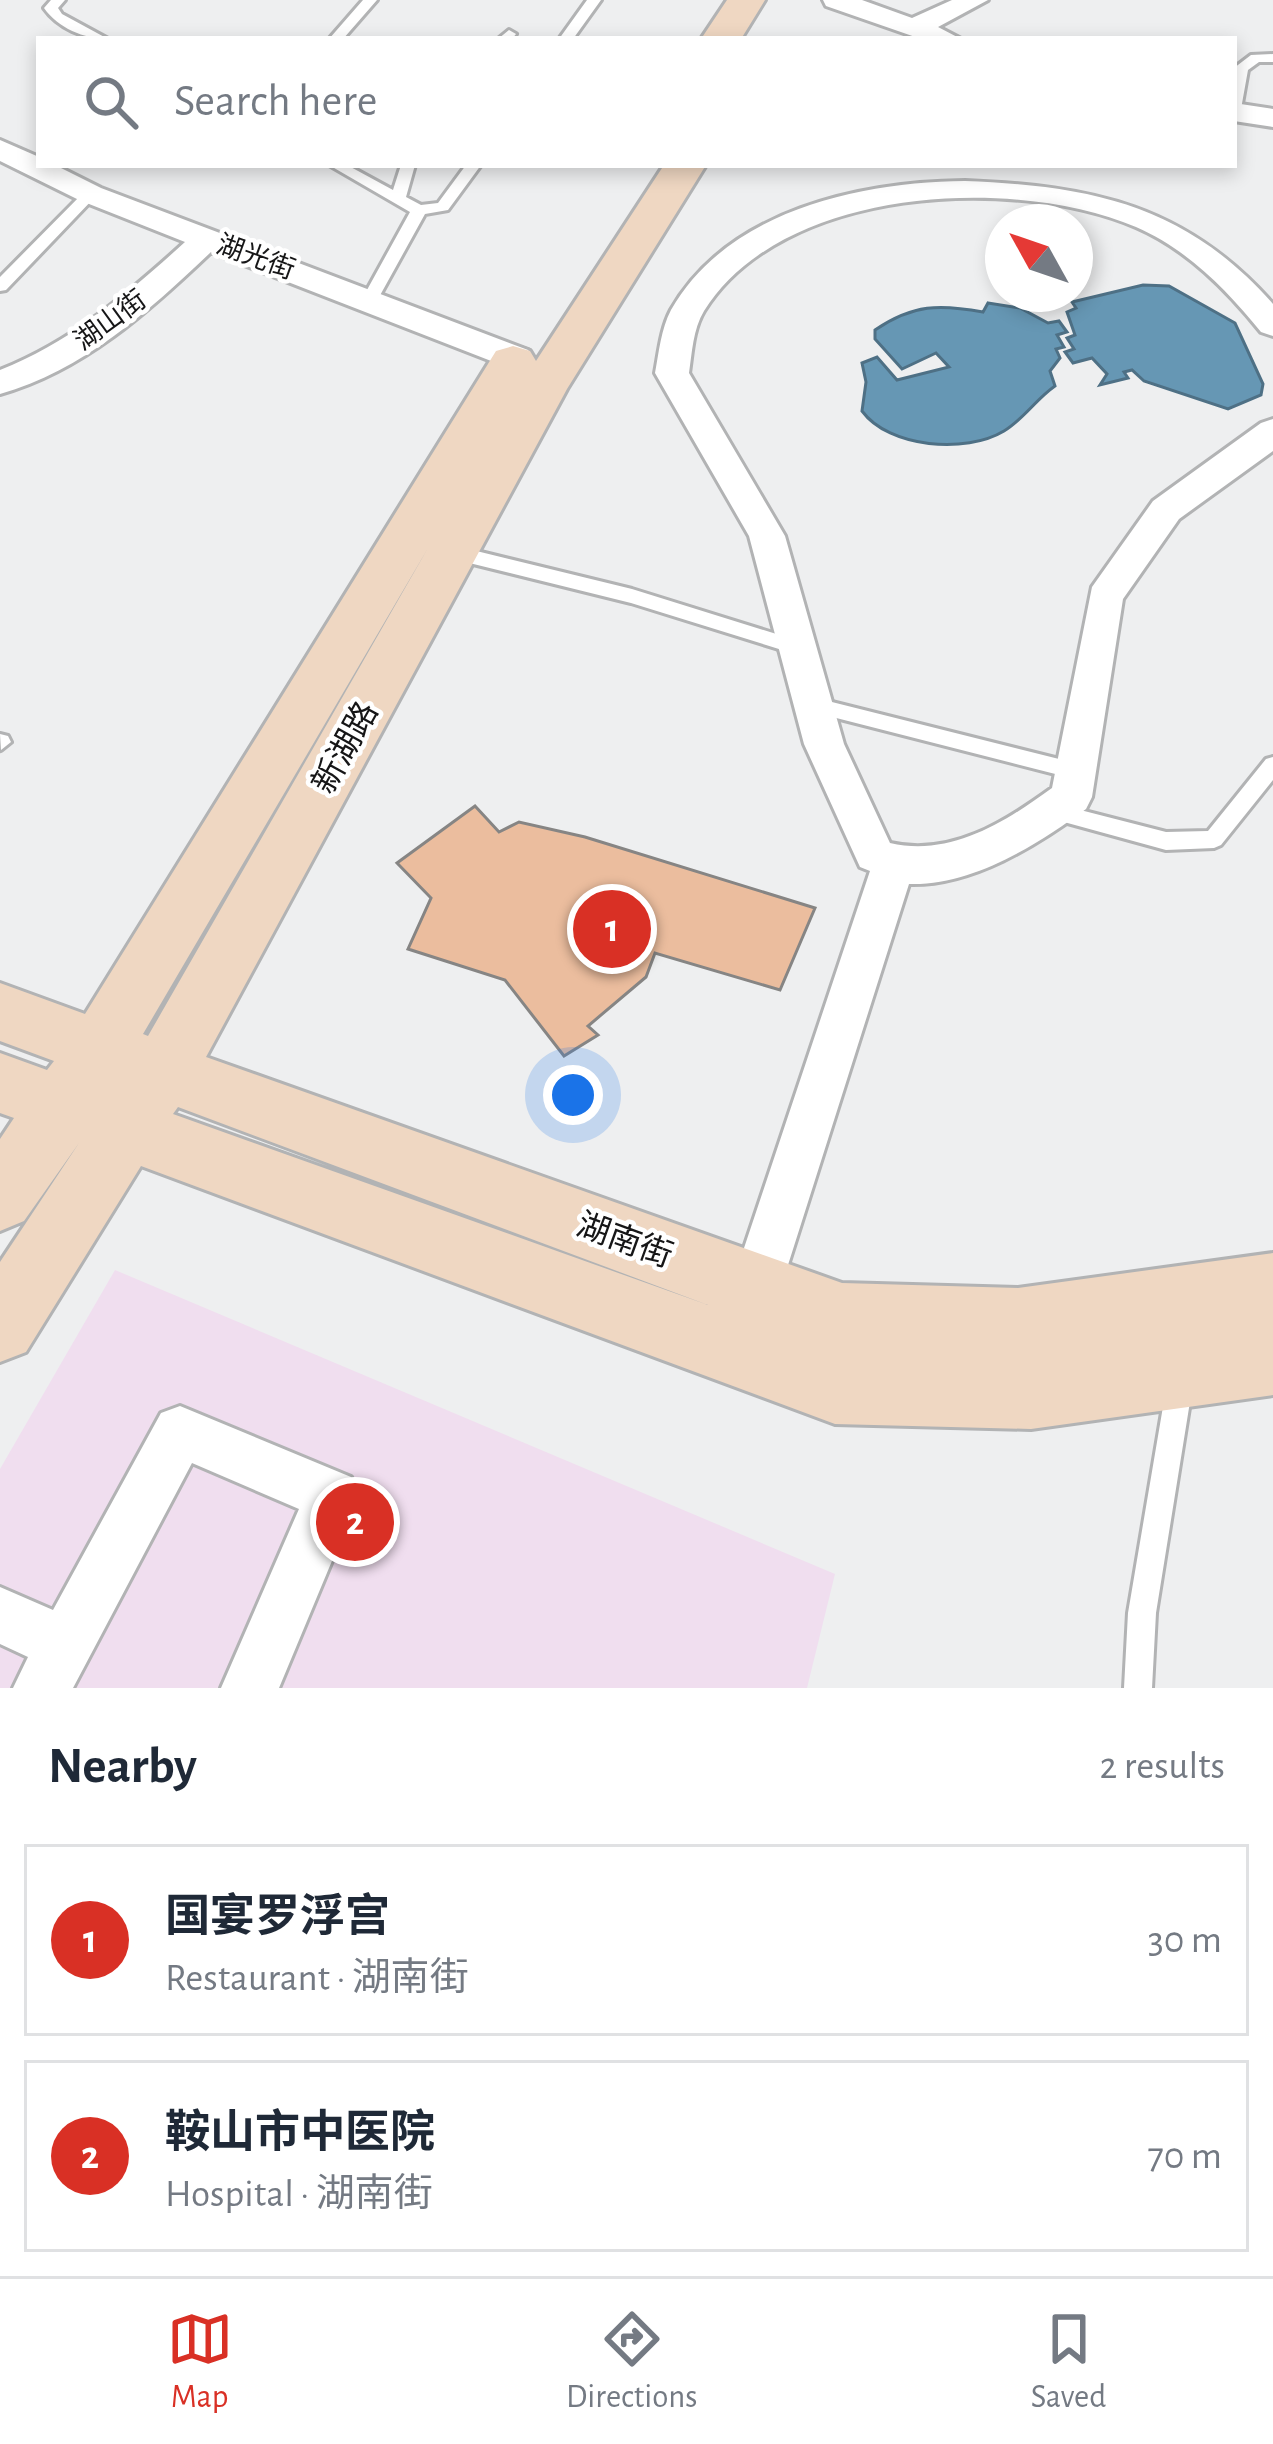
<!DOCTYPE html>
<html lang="en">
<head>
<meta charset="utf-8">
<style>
	body { margin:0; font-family:"Alegreya Sans","Noto Sans SC",sans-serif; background:#f6f6f7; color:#1f2937 }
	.compass { position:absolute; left:985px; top:204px; width:108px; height:108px; border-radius:50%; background:#fff; box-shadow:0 6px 18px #0003; rotate:310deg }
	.you { position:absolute; left:573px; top:1095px; width:42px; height:42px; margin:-30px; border:9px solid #fff; border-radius:50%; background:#1a73e8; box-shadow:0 0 0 18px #1a73e833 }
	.badge { display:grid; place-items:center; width:78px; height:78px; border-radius:50%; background:#d93025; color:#fff; font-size:39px; font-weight:700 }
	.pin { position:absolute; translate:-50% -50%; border:6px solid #fff; box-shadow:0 3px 12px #0006 }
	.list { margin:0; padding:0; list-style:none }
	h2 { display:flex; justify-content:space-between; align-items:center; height:156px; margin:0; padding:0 48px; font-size:51px }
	h2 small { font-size:39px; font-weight:400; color:#747a83 }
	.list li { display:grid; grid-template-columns:78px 1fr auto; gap:36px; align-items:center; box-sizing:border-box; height:192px; margin:0 24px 24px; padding:0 24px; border:3px solid #e0e1e3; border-radius:0px }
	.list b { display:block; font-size:45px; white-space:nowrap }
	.list p { margin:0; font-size:39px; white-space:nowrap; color:#747a83 }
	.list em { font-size:39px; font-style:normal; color:#747a83 }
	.icon { flex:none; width:66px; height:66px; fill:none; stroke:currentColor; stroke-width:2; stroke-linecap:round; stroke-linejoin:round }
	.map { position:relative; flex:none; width:1273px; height:1688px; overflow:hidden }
	.search { position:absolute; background:#fff; box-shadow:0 6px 18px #0003; left:36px; right:36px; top:36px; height:132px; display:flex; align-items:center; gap:30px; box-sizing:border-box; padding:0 42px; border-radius:0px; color:#747a83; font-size:45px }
	.sheet { height:588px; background:#fff }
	nav { display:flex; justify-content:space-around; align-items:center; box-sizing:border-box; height:168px; border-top:3px solid #e0e1e3; background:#fff; font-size:33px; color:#747a83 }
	nav a { display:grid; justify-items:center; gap:6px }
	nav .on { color:#d93025 }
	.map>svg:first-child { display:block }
</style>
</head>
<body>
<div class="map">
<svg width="1273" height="1688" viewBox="0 0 1273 1688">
	<rect width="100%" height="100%" fill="#eeeff0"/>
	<path fill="#f0deef" d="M115,1270L835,1574L807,1688H0V1469Z"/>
	<path fill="#6697b4" stroke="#4e7085" stroke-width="3" d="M1143,285L1169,286L1235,323L1263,384L1261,395L1228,409L1144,381L1132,370L1124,372L1128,378L1100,385L1107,374L1092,358L1073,363L1065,352L1074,349L1067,338L1075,335L1067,312L1076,308L1072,302Z
		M988,303L1020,308L1048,323L1059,321L1067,332L1057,335L1064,347L1056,349L1060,358L1050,371L1055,386C1036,399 1024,419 1004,431C966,454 889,448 862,411L866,382L862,363L877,357L897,380L949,367L936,353L902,369L875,339V330C913,304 940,304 983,312Z"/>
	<path fill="#ebbd9e" stroke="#868584" stroke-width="3" d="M475,806L499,832L519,822L585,837L815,908L780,990L655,953L646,977L588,1026L598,1035L564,1056L505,980L408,949L431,898L397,863Z"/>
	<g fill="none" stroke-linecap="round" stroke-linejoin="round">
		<g stroke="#b2b3b4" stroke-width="6">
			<path id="service" d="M51,0H65L58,8L62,14L108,39C84,39 58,28 44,8Z
				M363,0H377L343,39H329Z
				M587,0H601L573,39H559Z
				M509,30L516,34L512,39H498Z
				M1273,54V62H1259L1248,70L1241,109L1234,113V68L1251,55Z
				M329,165H347L393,190L401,165H415L406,197L421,205L438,203L466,165H481L448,210L425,214L378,299L370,304L362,299L410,212Z
				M90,189L98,194L95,197L6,290L0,291V277L85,191Z
				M452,545L632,589L802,642L805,647L795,654L631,603L445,557L443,552Z
				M812,697L1075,763L1082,765L1085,771L1082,777L1075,779L805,710L802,705L805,700Z
				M0,734L8,736L11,742L1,750Z
				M1273,757V780L1221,845L1214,848L1166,850L1053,819L1046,817L1043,811L1046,805L1053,803L1166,832L1208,831L1266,759Z
				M1180,1370L1189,1374L1193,1383L1156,1613L1152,1688H1124L1128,1613L1167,1383L1171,1374Z"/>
		</g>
		<g stroke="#b2b3b4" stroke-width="6">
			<path id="minor" d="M823,0H862L912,18L952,0H988L938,27L961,39H921L826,6Z
				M1234,103L1273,109V127L1234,121Z
				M0,140L39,157V165H55L101,188L528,350L533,358L528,366H504L211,252C150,310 83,371 0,394V370C71,342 129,293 185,242L79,200L0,161Z
				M965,181C1092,186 1186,205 1273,304V336L1261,332C1227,290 1187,249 1136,227C1014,175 782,186 704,311C693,329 692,353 689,373L785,536L844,744L890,843C950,857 1004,823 1052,788L1092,587L1153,501L1261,423L1273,419V451L1179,519L1123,599L1092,797L1086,809C1037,845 972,886 909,884L781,1287L774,1304L756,1312L738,1304L731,1287L870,871L860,867L804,744L749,536L655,373C659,352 661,329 671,310C728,210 861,182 965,181Z
				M180,1406L351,1477L359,1496L279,1688H221L299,1509L192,1463L73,1688H13L28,1657L0,1644V1587L53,1610L161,1413Z"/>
		</g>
		<g stroke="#b2b3b4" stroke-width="6">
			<path id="secondary" d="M727,0H765L741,39H701Z
				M664,165H706L567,389L206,1057L842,1283L1018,1288L1273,1253V1395L1031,1429L835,1424L141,1166L26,1352L0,1362V1262L79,1143L24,1221L0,1231V1139L14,1118L0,1113V1053L47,1070L54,1061L0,1041V983L85,1014L496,351L513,346L530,351L536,361ZM428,548L148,1036L143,1034ZM178,1107L708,1305L173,1114Z"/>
		</g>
		<use href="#service" fill="#fff" fill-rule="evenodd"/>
		<use href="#minor" fill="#fff" fill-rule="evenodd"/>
		<use href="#secondary" fill="#efd7c2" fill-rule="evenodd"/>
	</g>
	<g text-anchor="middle" stroke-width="9" stroke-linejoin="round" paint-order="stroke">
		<g font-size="27" fill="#161617" stroke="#fff">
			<text transform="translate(256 257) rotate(20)" y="9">湖光街</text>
			<text transform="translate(110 320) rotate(-36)" y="9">湖山街</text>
		</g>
		<g font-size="33" fill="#161617" stroke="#fff">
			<text transform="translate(344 747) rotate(-61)" y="12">新湖路</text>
			<text transform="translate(625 1239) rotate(20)" y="12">湖南街</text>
		</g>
	</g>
</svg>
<svg class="compass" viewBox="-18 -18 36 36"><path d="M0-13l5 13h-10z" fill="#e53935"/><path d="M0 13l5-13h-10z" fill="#747a83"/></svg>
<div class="you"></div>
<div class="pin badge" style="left:612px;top:929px">1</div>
<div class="pin badge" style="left:355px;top:1522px">2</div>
<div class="search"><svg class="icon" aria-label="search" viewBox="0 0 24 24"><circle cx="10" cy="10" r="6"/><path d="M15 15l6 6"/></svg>Search here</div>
</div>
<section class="sheet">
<h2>Nearby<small>2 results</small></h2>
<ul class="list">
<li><span class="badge">1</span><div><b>国宴罗浮宫</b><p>Restaurant · 湖南街</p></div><em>30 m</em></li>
<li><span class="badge">2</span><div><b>鞍山市中医院</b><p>Hospital · 湖南街</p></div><em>70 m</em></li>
</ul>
</section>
<nav>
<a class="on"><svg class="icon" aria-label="map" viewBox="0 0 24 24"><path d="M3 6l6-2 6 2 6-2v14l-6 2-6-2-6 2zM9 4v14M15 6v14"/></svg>Map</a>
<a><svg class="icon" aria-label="directions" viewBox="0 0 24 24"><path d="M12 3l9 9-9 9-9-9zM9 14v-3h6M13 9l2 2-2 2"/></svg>Directions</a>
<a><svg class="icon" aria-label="saved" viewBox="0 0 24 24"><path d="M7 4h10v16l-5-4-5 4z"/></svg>Saved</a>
</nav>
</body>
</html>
